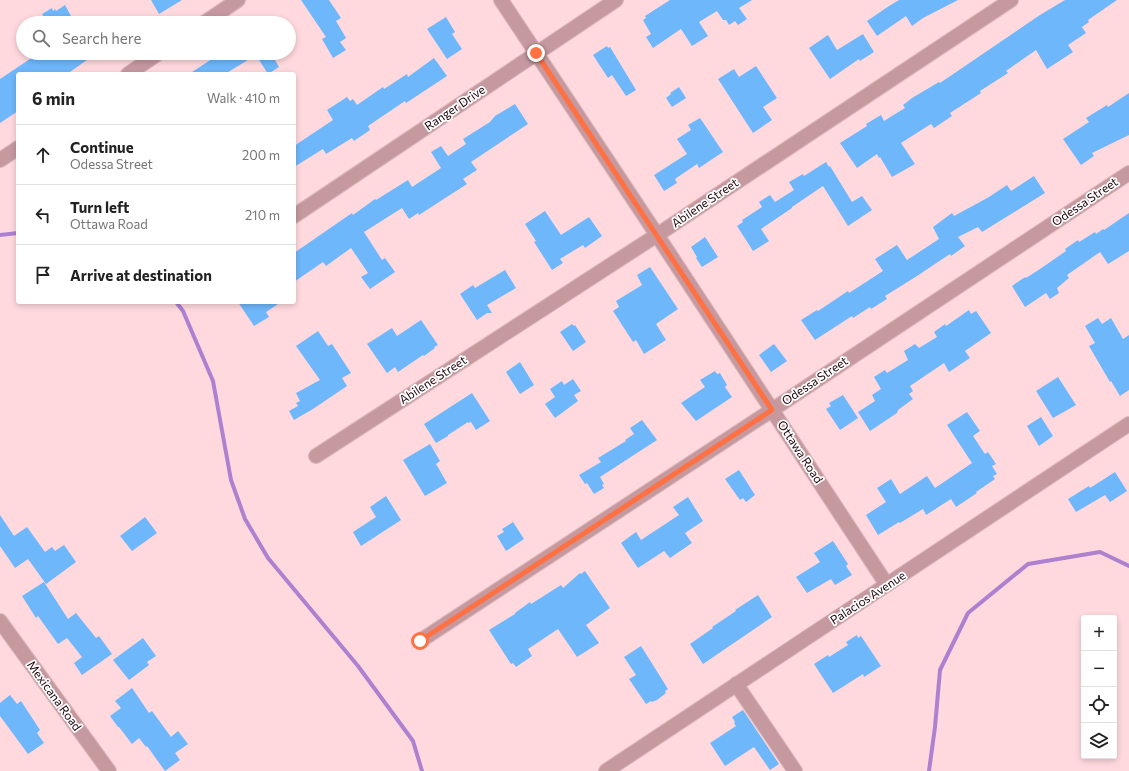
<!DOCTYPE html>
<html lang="en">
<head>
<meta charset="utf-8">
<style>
	body { margin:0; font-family:Commissioner,sans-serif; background:#f6f6f6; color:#222 }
	.controls { position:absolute; right:12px; bottom:12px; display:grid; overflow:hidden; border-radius:4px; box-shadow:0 2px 6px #0003 }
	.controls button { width:36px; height:36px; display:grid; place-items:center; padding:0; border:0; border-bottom:1px solid #e0e0e0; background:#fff; color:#222; font:20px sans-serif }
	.stop { position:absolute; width:12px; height:12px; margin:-9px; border:3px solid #ff7043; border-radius:50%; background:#fff }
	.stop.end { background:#ff7043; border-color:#fff; box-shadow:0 1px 4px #0008 }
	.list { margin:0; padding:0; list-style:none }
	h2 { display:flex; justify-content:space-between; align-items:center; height:52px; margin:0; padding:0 16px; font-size:17px }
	h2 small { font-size:13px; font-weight:400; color:#767676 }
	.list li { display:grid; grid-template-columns:26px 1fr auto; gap:12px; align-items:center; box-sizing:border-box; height:60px; padding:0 16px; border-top:1px solid #e0e0e0 }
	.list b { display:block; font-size:15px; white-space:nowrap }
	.list p { margin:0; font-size:13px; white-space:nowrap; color:#767676 }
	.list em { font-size:13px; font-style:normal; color:#767676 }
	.icon { flex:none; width:22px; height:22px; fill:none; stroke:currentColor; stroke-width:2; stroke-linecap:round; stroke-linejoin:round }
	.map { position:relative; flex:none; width:1129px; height:771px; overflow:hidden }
	.search { position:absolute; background:#fff; box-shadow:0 2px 6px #0003; left:16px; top:16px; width:280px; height:44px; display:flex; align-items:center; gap:10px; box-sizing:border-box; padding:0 14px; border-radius:22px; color:#767676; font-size:15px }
	.panel { position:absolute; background:#fff; box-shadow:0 2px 6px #0003; left:16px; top:72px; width:280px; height:232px; border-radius:4px }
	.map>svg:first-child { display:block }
</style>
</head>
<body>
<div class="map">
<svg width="1129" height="771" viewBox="0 0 1129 771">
	<rect width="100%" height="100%" fill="#ffd9de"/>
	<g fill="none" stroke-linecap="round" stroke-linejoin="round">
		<path stroke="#ad81d0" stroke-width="4" d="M0,235L18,233
			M176,302L183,311L213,381L231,480L245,519L268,558L358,666L413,741L422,771
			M929,771L935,727L940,670L968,613L1028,564L1100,552L1129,566"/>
	</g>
	<path fill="#6fb7fb" d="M151,0H182L159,14Z
		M301,0H329L341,18L336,21L346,38L340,42L346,50L333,58L322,39L326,37Z
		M670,0H752L739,8L747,19L738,25L735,21L729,25L726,20H723L717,11L699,22L708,36L692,46L681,29L653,48L646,37L651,34L643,20L646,18L645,16Z
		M899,0H958L923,18L912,26L906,16L877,36L867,21L889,6Z
		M1065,0H1117L1088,20L1089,22L1082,27L1086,33L1068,45L1073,52L1047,69L1036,50L1006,71L1008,73L980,91L981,93L950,113L952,116L934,128L931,124L901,143L915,164L892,177L880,157L879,158L877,154L857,168L840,143L867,126L866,124L881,115L884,121L905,108L903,105L912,98L939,82L940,83L1040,15Z
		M65,5L71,16L59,23H34L44,17L42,14L52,8L53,11L55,9L56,11Z
		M446,17L455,32L452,34L462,49L447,59L427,29Z
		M863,34L874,52L860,61L859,59L830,79L809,48L828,35L837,50Z
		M607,46L608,48L610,47L636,90L626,96L612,75L608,78L593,55Z
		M39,53H97L67,74H18V111L0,123V79Z
		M221,53H271L279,67L268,74L256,55L225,74H189Z
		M434,58L447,76L406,103L405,101L368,126L370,130L354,141L352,138L326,154L323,149L294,167V146L333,120L327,110L347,97L350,101L353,99L357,105L383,87L384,89L407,74L408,77Z
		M756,66L777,98L763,107L772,120L753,133L718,79L734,69L739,77Z
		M679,87L686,98L672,107L666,98L671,94L670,93Z
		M1129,93V135L1092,153L1094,156L1081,165L1063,139L1089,122L1086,118L1107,105L1108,107Z
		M515,104L528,124L471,162L477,170L463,179L467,184L419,215L418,213L409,219L402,208L364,232L382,260L385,258L395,272L370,289L361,277L368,273L351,248L326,266L323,262L294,282V253L352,213L353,215L375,199L376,200L408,180L412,187L441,168L431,152L441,146L448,156L466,144L463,139L490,122L495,116Z
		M700,118L723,152L699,168L697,164L675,179L677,183L664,191L654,175L687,154L677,139L691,130L688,125Z
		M826,162L829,167L830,166L852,202L862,196L872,210L848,226L823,186L792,207V208L761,229L769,241L753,251L737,226L743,222L742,220L762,207L759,202L770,195L775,202L794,190L789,182L803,174L804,176Z
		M1034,176L1045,193L982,232L978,227L958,237L965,246L951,256L950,254L917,276L885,296L887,299L871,309L870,307L853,318L852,316L815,340L801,320L817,310L818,311L848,291L849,293L883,271L875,259L897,245L907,260L939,239L933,227L952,213L954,216L989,197L1007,185L1011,191Z
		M545,211L561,235L589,217L602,236L585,248L583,245L578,248L560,259L563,263L552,270L534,242L536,241L525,224Z
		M1129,213V251L1108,264L1100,252L1067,275L1069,278L1057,288L1059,293L1050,299L1046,293L1025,307L1012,286L1022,279L1026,277V278L1040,269L1066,251L1065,249L1078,240L1079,242L1095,232L1096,234L1103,229L1104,230Z
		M705,237L718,257L702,267L696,258L697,257L691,247Z
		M650,267L678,309L656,324L666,340L644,354L636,340L633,342L613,311L619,307L616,301L642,285L637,275Z
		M505,270L516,288L487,305L492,313H487L477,320L460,294L473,285L475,288Z
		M238,302H281L266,312L269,317L254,326Z
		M969,310L971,314L976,311L991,333L965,351L970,358L949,372L944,363L910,386L913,391L909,394L913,399L898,410L897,413L870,431L858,412L875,401L872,395L881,389L874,377L885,370L887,373L908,360L904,351L915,344L919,348L937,337L934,332L945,324L946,326Z
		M1098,318L1102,324L1111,318L1123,339L1129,335V390L1120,396L1111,381L1110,382L1089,346L1095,343L1085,326Z
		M421,320L438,345L434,347L435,348L424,356L423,355L398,372L395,367L387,373L367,344L392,328L397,336Z
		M572,324L574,326L575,325L586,342L573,351L560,332Z
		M318,331L328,346L332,344L351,373L342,378L347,386L313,409L294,420L289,411L298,406L296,403L300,401L296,393L320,380L296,346Z
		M774,344L787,361L771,372L759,355Z
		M520,362L534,385L520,394L506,372Z
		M715,371L717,374L720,373L727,385L725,387L732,397L696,421L681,403L705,387L700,380Z
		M1058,377L1076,405L1053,418L1036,391Z
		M573,379L581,391L574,395L578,401L555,418L545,404L555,397L550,389L562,381L564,385Z
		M472,393L490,421L476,430L471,422L468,423V422L448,435V436L436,443L424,424Z
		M843,395L858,418L840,430L826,409L831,406L829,403Z
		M967,412L980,431L973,436L985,454L988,452L996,464L992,466L997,474L993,476L995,479L976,492L977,493L956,507L951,499L926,515L923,509L900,523L899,522L878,535L866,515L886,502L877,488L891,479L900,494L927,476L935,488L972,463L947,425Z
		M1041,417L1053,436L1039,446L1027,426Z
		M642,420L657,440L600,477L604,484L602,485L604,488L594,494L587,483L585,484L579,475L601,462L598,458L626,441L625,440L634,434L630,428Z
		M430,444L440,461L436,464L447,483L425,496L403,460Z
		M739,470L755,495L746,502L743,498L740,500L725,479Z
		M1115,472L1127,491L1110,502L1105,495L1076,512L1068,499L1089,486L1090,488Z
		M386,496L401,520L361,546L353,532L376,517L370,507Z
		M688,497L703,521L685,533L692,543L670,558L664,551L638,568L621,543L636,532L641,540L679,515L673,507Z
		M0,515L14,536L27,527L45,552L52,547L55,551L64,545L76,562L46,584L28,559L15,568L0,546Z
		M145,517L157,533L132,551L120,536Z
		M513,522L524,539L506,551L497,536L504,532L502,529Z
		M833,541L848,564L846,566L852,575L835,585L831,579L807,593L796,577L820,562L814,553Z
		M585,571L610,608L586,625L599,643L577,657L558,629L528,649L532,656L516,667L513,663L511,664L489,630L515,614V613L530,602L531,604L561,585L563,588L580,573L581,574Z
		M44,582L68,619L76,613L96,638L99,636L112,654L82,675L74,663L82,657L67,638L58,644L38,616L36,618L22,596Z
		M758,595L772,617L703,664L690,644L713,628L712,627L736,611L735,610Z
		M857,635L858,638L861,636L881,666L864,677L863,674L833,693L814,664L828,655L829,657L848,645L846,642Z
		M143,638L156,656L147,662L149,665L129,680L113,660Z
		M641,646L668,689L665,691L666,693L657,700L652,702L651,701L646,704L629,679L636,675L624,657Z
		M132,688L149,713L152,711L171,737L178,731L188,744L175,753L180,760L165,771L147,746L146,747L139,738L132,744L119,727H118L110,716L121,708L115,701Z
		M10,695L17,704L21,701L40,730L37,733L44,743L28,754L0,716V703Z
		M743,710L779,764L770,770L754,747L725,766L710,743L736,726L734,723L735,722L732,717Z"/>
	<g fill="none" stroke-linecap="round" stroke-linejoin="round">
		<g stroke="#dbb7bc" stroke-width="16">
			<path id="minor" d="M501,0L657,235L887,585
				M204,23L238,0
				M128,74L159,53
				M0,160L18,148
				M294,216L616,0
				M316,456L657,235L1011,0
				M0,621L109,771
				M420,641L772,410L1129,173
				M736,684L795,771
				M606,771L1129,424"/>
		</g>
		<use href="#minor" stroke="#c6999f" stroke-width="14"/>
	</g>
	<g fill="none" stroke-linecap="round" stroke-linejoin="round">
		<path stroke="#ff7043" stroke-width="5" d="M420,641L772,410L536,53"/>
	</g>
	<g text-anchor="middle" stroke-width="3.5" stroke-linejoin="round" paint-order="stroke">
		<g font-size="12" fill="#1e0208" stroke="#fff">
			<text transform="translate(455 108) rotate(-34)" y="4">Ranger Drive</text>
			<text transform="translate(1085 202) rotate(-34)" y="4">Odessa Street</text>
			<text transform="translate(705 203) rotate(-34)" y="4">Abilene Street</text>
			<text transform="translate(433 380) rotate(-33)" y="4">Abilene Street</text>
			<text transform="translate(815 381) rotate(-34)" y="4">Odessa Street</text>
			<text transform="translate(800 452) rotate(57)" y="4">Ottawa Road</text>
			<text transform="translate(868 598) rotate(-33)" y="4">Palacios Avenue</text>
			<text transform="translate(54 696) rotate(54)" y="4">Mexicana Road</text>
		</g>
	</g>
</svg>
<div class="controls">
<button>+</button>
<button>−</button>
<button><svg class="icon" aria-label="locate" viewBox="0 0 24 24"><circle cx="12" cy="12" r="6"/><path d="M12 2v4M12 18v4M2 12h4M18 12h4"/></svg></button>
<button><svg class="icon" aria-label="layers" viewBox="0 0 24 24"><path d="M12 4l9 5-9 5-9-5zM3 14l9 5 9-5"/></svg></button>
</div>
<div class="stop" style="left:420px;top:641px"></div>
<div class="stop end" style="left:536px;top:53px"></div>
<div class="search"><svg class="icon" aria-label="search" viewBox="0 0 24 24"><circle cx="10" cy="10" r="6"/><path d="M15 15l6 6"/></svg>Search here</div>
<section class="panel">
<h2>6 min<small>Walk · 410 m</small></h2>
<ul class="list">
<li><svg class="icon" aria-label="ahead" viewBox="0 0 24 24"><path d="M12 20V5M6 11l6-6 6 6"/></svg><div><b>Continue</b><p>Odessa Street</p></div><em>200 m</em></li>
<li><svg class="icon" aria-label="left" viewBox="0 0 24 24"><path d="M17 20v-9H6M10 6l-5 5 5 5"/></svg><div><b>Turn left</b><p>Ottawa Road</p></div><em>210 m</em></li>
<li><svg class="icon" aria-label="arrive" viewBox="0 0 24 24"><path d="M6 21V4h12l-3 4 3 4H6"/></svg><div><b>Arrive at destination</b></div></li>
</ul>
</section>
</div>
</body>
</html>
